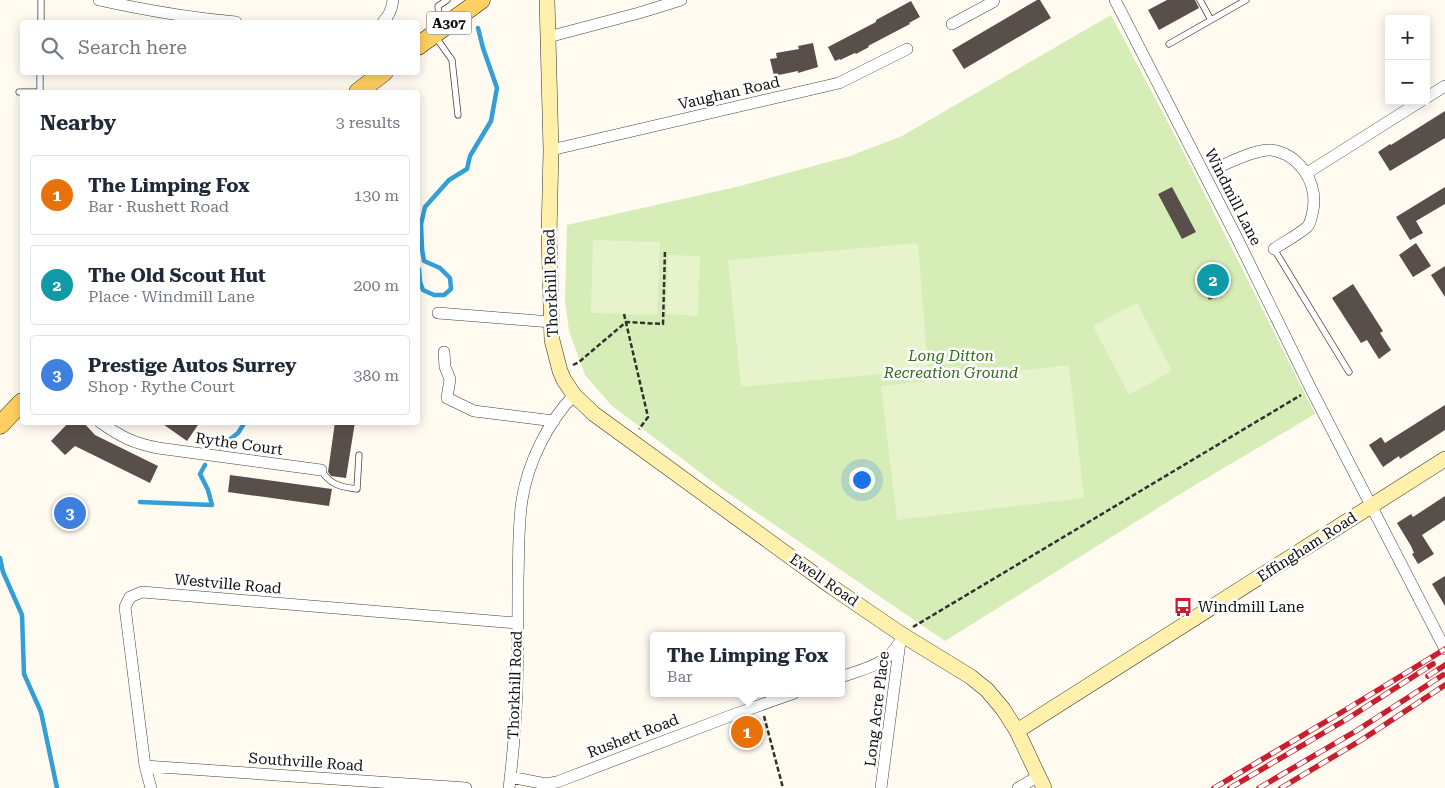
<!DOCTYPE html>
<html lang="en">
<head>
<meta charset="utf-8">
<style>
	body { margin:0; font-family:"Roboto Serif",serif; background:#f2f2f3; color:#1f2937 }
	.controls { position:absolute; right:15px; top:15px; display:grid; overflow:hidden; border-radius:5px; box-shadow:0 2px 12px #0003 }
	.controls button { width:45px; height:45px; display:grid; place-items:center; padding:0; border:0; border-bottom:1px solid #e0e1e3; background:#fff; color:#1f2937; font:25px sans-serif }
	.you { position:absolute; left:861px; top:479px; width:18px; height:18px; margin:-12px; border:4px solid #fff; border-radius:50%; background:#1a73e8; box-shadow:0 0 0 8px #1a73e833 }
	.badge { display:grid; place-items:center; width:32px; height:32px; border-radius:50%; background:#0f766e; color:#fff; font-size:16px; font-weight:700 }
	.pin { position:absolute; translate:-50% -50%; border:2px solid #fff; box-shadow:0 1px 5px #0006 }
	.popup { position:absolute; left:650px; top:632px; width:195px; height:65px; box-sizing:border-box; display:grid; place-content:center; border-radius:5px; background:#fff; filter:drop-shadow(0 1px 4px #0005); font-size:16px; white-space:nowrap; color:#747a83 }
	.popup b { font-size:19px; color:#1f2937 }
	.popup::after { content:''; position:absolute; left:50%; top:100%; margin-left:-10px; border:10px solid transparent; border-top-color:#fff }
	.list { margin:0; padding:0; list-style:none }
	h2 { display:flex; justify-content:space-between; align-items:center; height:65px; margin:0; padding:0 20px; font-size:21px }
	h2 small { font-size:16px; font-weight:400; color:#747a83 }
	.list li { display:grid; grid-template-columns:32px 1fr auto; gap:15px; align-items:center; box-sizing:border-box; height:80px; margin:0 10px 10px; padding:0 10px; border:1px solid #e0e1e3; border-radius:5px }
	.list b { display:block; font-size:19px; white-space:nowrap }
	.list p { margin:0; font-size:16px; white-space:nowrap; color:#747a83 }
	.list em { font-size:16px; font-style:normal; color:#747a83 }
	.icon { flex:none; width:28px; height:28px; fill:none; stroke:currentColor; stroke-width:2; stroke-linecap:round; stroke-linejoin:round }
	.map { position:relative; flex:none; width:1445px; height:788px; overflow:hidden }
	.search { position:absolute; background:#fff; box-shadow:0 2px 12px #0003; left:20px; top:20px; width:400px; height:55px; display:flex; align-items:center; gap:12px; box-sizing:border-box; padding:0 18px; border-radius:5px; color:#747a83; font-size:19px }
	.panel { position:absolute; background:#fff; box-shadow:0 2px 12px #0003; left:20px; top:90px; width:400px; height:335px; border-radius:5px }
	.map>svg:first-child { display:block }
</style>
</head>
<body>
<div class="map">
<svg width="1445" height="788" viewBox="0 0 1445 788">
	<rect width="100%" height="100%" fill="#fffbf1"/>
	<path fill="#d6edb7" d="M1111,15L1184,153L1315,414L1190,488L945,641L722,489L611,405L585,375L569,331L565,300L567,225L740,186L850,156L902,136Z"/>
	<path fill="#e7f3ca" d="M593,240L660,242L657,315L591,313Z
		M918,243L928,370L741,387L728,260Z
		M668,255L700,256L698,316L666,314Z
		M1137,303L1172,371L1129,395L1093,326Z
		M1069,365L1084,498L897,520L881,386Z"/>
	<g fill="none" stroke-linecap="round" stroke-linejoin="round">
		<path stroke="#349fd7" stroke-width="4.5" d="M418,268L419,269L420,282L423,290L434,295H444L451,289L450,278L440,268L424,261L422,249L421,224L425,207L449,180L467,169L470,156L491,121L497,88L483,48L478,28
			M220,447L238,433L245,422
			M140,502L212,505L208,490L200,474L205,465
			M0,558L3,572L22,615L24,674L41,712L57,788"/>
	</g>
	<path fill="#594f4a" d="M1037,0H1040L1051,18L964,69L952,50Z
		M1167,0H1195L1199,8L1159,30L1148,10Z
		M911,1L920,17L909,23L910,24L868,46L869,47L856,54L855,53L840,60V59L835,61L828,47L876,22V20Z
		M813,43L818,67L798,73V71L774,76L770,59L777,58L776,53L799,49L798,46Z
		M1445,111V138L1390,171L1378,152L1390,144L1391,145Z
		M1172,187L1196,232L1182,239L1158,194Z
		M1445,187V204L1416,221L1423,233L1410,240L1396,217Z
		M1416,243L1431,266L1413,277L1399,255Z
		M1218,264L1229,286L1225,287L1227,292L1209,300L1197,275Z
		M1445,266V297L1431,275Z
		M1353,284L1383,331L1380,333L1391,350L1379,359L1367,340L1361,343L1332,298Z
		M1445,405V430L1417,448L1400,459L1399,456L1383,467L1369,445L1381,437L1385,443Z
		M69,422H83L95,435L158,466L150,483L75,446L65,455L51,441Z
		M160,422H200L187,441Z
		M335,422H355L346,478L331,476L328,472Z
		M230,475L332,489L329,506L228,492Z
		M1445,496V520L1422,535L1434,554L1418,564L1412,554L1414,553L1411,546L1397,523L1411,514L1413,517Z
		M1445,576V606L1432,584Z"/>
	<g fill="none" stroke-linecap="round" stroke-linejoin="round">
		<g stroke="#424242" stroke-width="7">
			<path id="lane" d="M1200,0L1211,20
				M41,22V0
				M440,27L438,6L447,0
				M435,36L452,60L458,115
				M1169,44L1246,0
				M19,92H40V72
				M1274,249L1349,372
				M321,470C330,485 341,487 357,489L359,455"/>
		</g>
		<g stroke="#424242" stroke-width="12">
			<path id="street" d="M99,0C144,10 190,18 236,22
				M1115,0L1236,236L1311,389L1445,649
				M383,22C389,16 392,9 393,0
				M952,24L993,2L994,0
				M548,37L639,13L681,0
				M1426,98L1445,86
				M551,150L839,83L907,49
				M1223,165C1235,160 1257,149 1271,150C1299,154 1318,182 1313,210C1312,216 1311,223 1307,227C1298,235 1284,242 1274,249
				M1307,173L1421,101
				M438,313L551,322
				M444,352L445,367L450,379L447,398L474,411L554,421
				M100,422C121,437 133,443 158,448L321,470
				M841,677C863,669 887,665 899,643
				M145,766L466,788
				M510,777L546,784L557,782L730,716L794,693
				M151,788L145,766L125,607L130,597L142,592L517,623
				M509,788C513,755 516,720 517,686C518,650 518,615 518,579C519,553 518,526 522,500C528,462 548,422 574,395
				M881,788L901,634
				M1018,788L1039,776"/>
		</g>
		<g stroke="#313131" stroke-width="16">
			<path id="secondary" d="M547,0L551,150L549,235L552,340L560,371L564,380L574,395L594,414L832,587L901,634L971,677L987,690L1003,709L1017,731L1044,788
				M1017,731L1445,459"/>
		</g>
		<g stroke="#202020" stroke-width="19">
			<path id="primary" d="M418,46L481,0
				M358,92L384,72
				M0,425L22,402"/>
		</g>
		<path stroke="#313131" stroke-width="2.5" stroke-dasharray="5 2.5" stroke-linecap="butt" d="M624,314L648,417L639,429
			M573,365L579,362L626,322L663,324L665,250
			M913,627L1301,395
			M764,716L783,788"/>
		<use href="#lane" stroke="#fff" stroke-width="5.5"/>
		<use href="#street" stroke="#fff" stroke-width="11"/>
		<use href="#secondary" stroke="#fff1ac" stroke-width="15"/>
		<use href="#primary" stroke="#ffcf61" stroke-width="18"/>
		<g stroke="#ca1d2f" stroke-width="5.5">
			<path id="rail" d="M1428,676L1445,665
				M1214,788L1342,712L1445,649
				M1230,788L1347,719L1433,664
				M1259,788L1356,731L1443,675
				M1281,788L1363,739L1445,685"/>
		</g>
		<use href="#rail" stroke="#fff" stroke-width="4" stroke-dasharray="11" stroke-linecap="butt"/>
	</g>
	<defs>
		<g id="bus-bare" transform="scale(1.5)"><path d="M-5-6H5V4H4V6H2V4H-2V6H-4V4H-5ZM-3.5-4V0h7V-4ZM-3.5 1.2v1.5H-2V1.2ZM2 1.2v1.5H3.5V1.2Z" fill="#ca1d2f" stroke="#fff" stroke-width="2.5" paint-order="stroke"/></g>
	</defs>
	<g fill-rule="evenodd">
		<use href="#bus-bare" x="1183" y="607"/>
	</g>
	<g text-anchor="middle" stroke-width="5" stroke-linejoin="round" paint-order="stroke">
		<rect fill="#fff" stroke="#575757" stroke-width="1" x="426.5" y="11.5" width="45" height="23" rx="4"/>
		<g font-size="14" font-weight="bold" fill="#0f0f0f">
			<text x="449" y="28">A307</text>
		</g>
		<g font-size="15" fill="#0f0f0f" stroke="#fff">
			<text transform="translate(729 93) rotate(-13)" y="5">Vaughan Road</text>
			<text transform="translate(1233 197) rotate(63)" y="5">Windmill Lane</text>
			<text transform="translate(551 283) rotate(-92)" y="5">Thorkhill Road</text>
			<text transform="translate(239 444) rotate(8)" y="5">Rythe Court</text>
			<text transform="translate(1307 547) rotate(-33)" y="5">Effingham Road</text>
			<text transform="translate(824 580) rotate(35)" y="5">Ewell Road</text>
			<text transform="translate(228 584) rotate(5)" y="5">Westville Road</text>
			<text transform="translate(515 685) rotate(-88)" y="5">Thorkhill Road</text>
			<text transform="translate(877 709) rotate(-83)" y="5">Long Acre Place</text>
			<text transform="translate(633 736) rotate(-21)" y="5">Rushett Road</text>
			<text transform="translate(306 762) rotate(4)" y="5">Southville Road</text>
		</g>
		<g font-size="15" font-style="italic" fill="#306c1a" stroke="#fff">
			<text x="951" y="361">Long Ditton<tspan x="951" dy="17">Recreation Ground</tspan></text>
		</g>
		<g font-size="15" fill="#0f0f0f" stroke="#fff" text-anchor="start">
			<text x="1198" y="612">Windmill Lane</text>
		</g>
	</g>
</svg>
<div class="controls">
<button>+</button>
<button>−</button>
</div>
<div class="you"></div>
<div class="pin badge" style="left:747px;top:732px;background:#e8710a">1</div>
<div class="popup"><b>The Limping Fox</b>Bar</div>
<div class="pin badge" style="left:1213px;top:280px;background:#0f9aa8">2</div>
<div class="pin badge" style="left:70px;top:513px;background:#3f7fe0">3</div>
<div class="search"><svg class="icon" aria-label="search" viewBox="0 0 24 24"><circle cx="10" cy="10" r="6"/><path d="M15 15l6 6"/></svg>Search here</div>
<section class="panel">
<h2>Nearby<small>3 results</small></h2>
<ul class="list">
<li><span class="badge" style="background:#e8710a">1</span><div><b>The Limping Fox</b><p>Bar · Rushett Road</p></div><em>130 m</em></li>
<li><span class="badge" style="background:#0f9aa8">2</span><div><b>The Old Scout Hut</b><p>Place · Windmill Lane</p></div><em>200 m</em></li>
<li><span class="badge" style="background:#3f7fe0">3</span><div><b>Prestige Autos Surrey</b><p>Shop · Rythe Court</p></div><em>380 m</em></li>
</ul>
</section>
</div>
</body>
</html>
